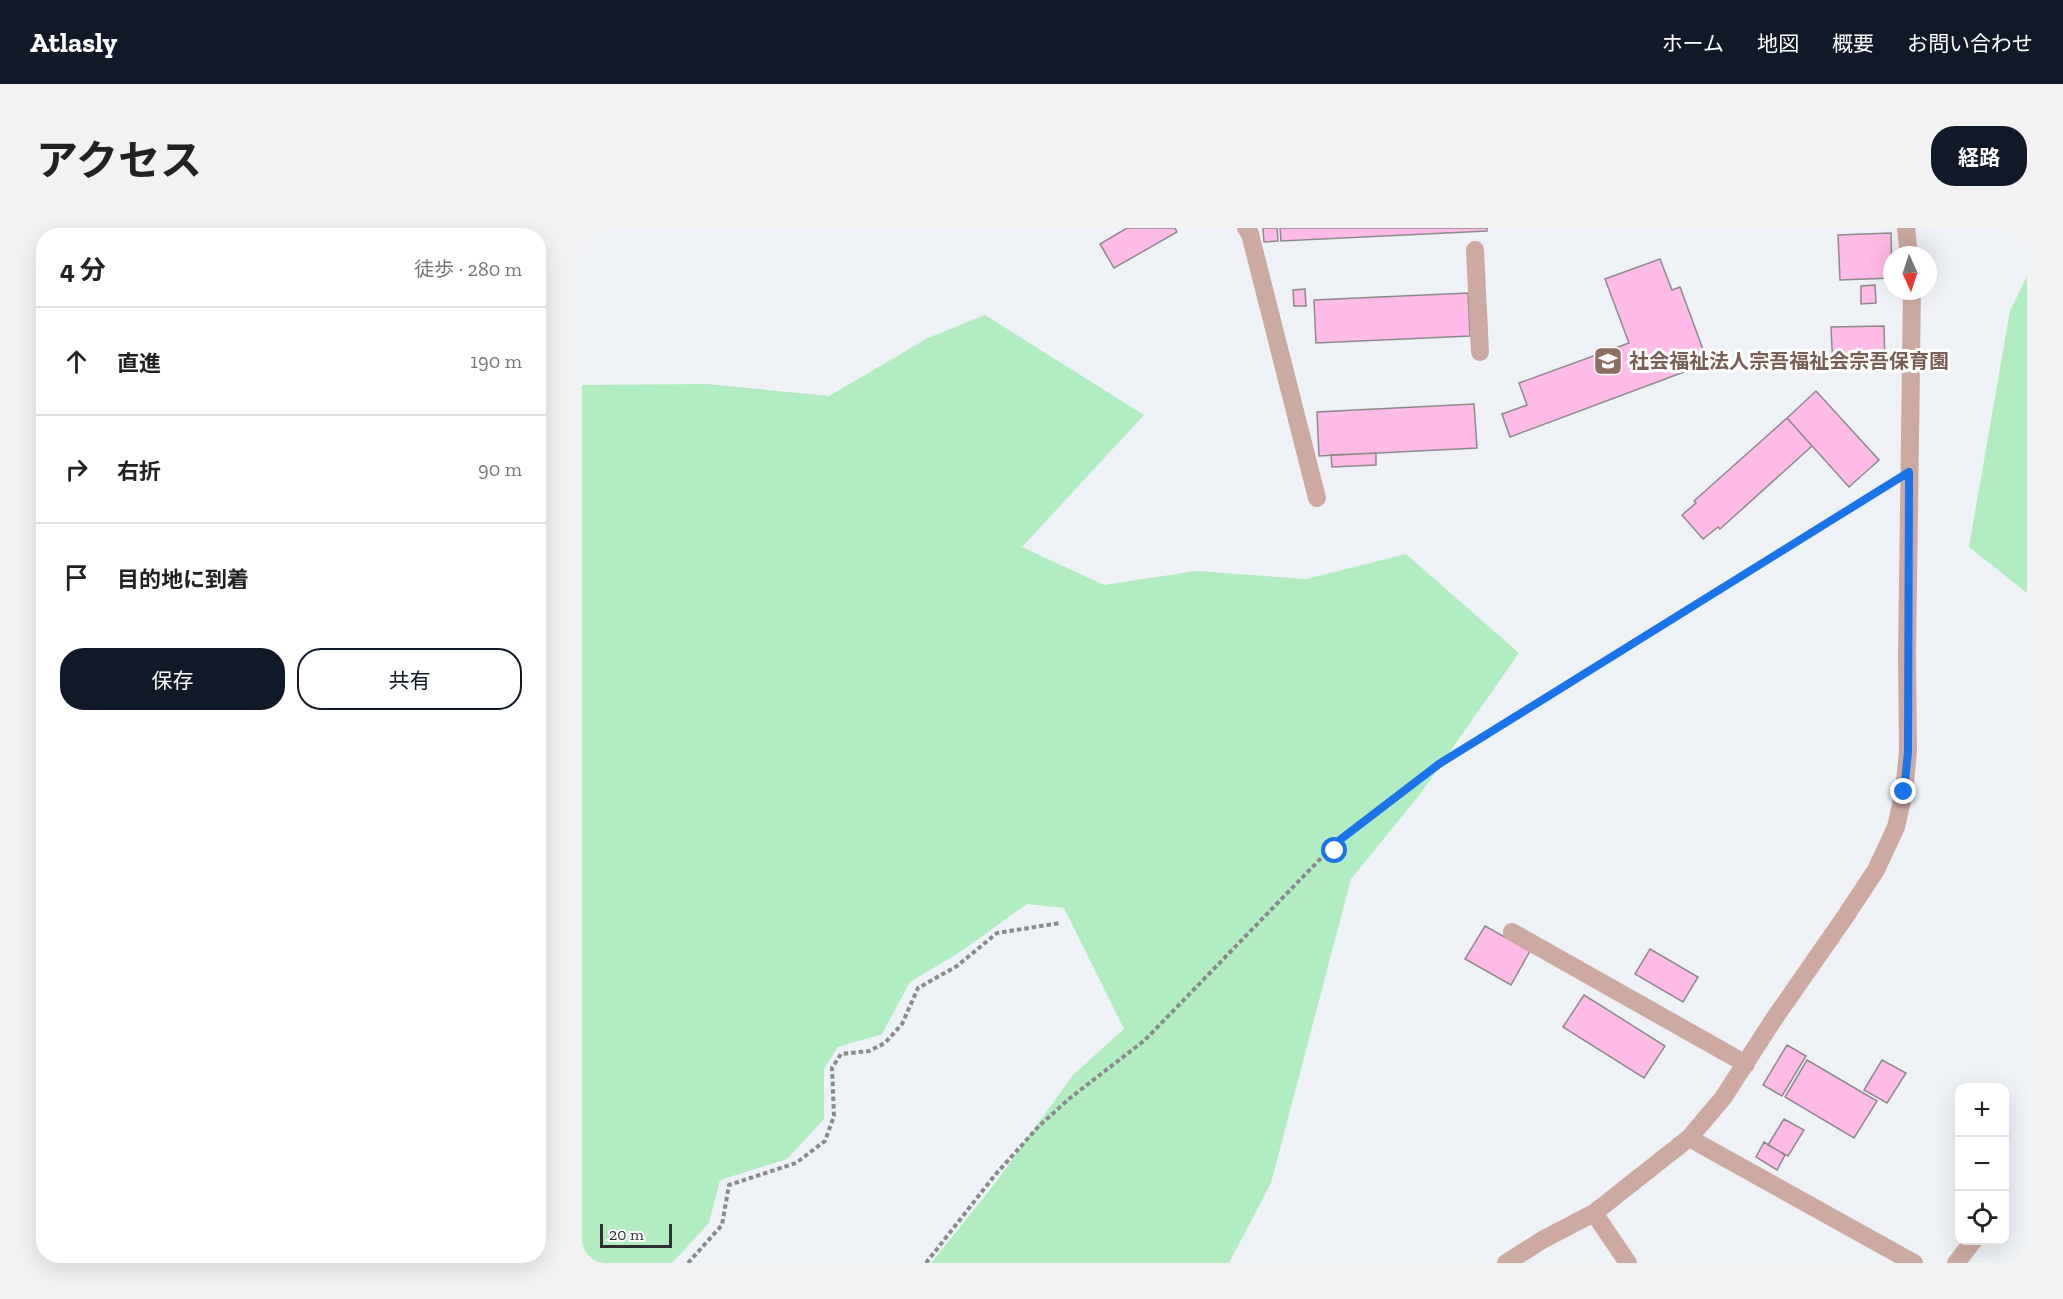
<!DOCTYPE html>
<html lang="ja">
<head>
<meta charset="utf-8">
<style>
	body { margin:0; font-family:"Zilla Slab","Noto Sans JP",serif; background:#f2f2f2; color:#222 }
	.controls { position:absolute; right:18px; bottom:18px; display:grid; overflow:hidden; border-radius:12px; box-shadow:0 6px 24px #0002 }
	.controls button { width:54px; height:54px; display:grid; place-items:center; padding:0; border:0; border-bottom:2px solid #e0e0e0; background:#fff; color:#222; font:30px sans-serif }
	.compass { position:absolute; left:1301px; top:18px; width:54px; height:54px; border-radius:50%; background:#fff; box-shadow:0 6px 24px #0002; rotate:177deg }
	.scale { position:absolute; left:18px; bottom:15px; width:72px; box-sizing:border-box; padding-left:6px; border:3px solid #2c2e2f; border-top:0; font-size:16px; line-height:21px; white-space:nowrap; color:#2c2e2f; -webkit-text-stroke:4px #fff; paint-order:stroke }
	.stop { position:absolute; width:18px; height:18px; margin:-14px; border:4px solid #1a73e8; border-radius:50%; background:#fff }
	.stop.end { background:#1a73e8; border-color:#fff; box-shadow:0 2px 6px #0008 }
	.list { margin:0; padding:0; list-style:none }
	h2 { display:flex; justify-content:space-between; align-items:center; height:78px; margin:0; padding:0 24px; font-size:26px }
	h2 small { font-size:20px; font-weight:400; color:#767676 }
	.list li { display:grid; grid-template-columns:39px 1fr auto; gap:18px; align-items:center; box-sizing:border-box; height:108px; padding:0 24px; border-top:2px solid #e0e0e0 }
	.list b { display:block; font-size:22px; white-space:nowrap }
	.list em { font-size:20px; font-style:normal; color:#767676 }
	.actions { display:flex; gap:12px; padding:18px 24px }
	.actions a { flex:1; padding:14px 0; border:2px solid #111827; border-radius:24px; text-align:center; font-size:21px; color:#111827 }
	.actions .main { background:#111827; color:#fff }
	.icon { flex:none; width:33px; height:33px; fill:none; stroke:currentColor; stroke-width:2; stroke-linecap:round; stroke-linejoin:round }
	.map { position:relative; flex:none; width:1445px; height:1035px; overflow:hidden; border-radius:24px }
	header { display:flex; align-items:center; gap:36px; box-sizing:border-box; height:84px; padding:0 30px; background:#111827; color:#fff }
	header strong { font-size:28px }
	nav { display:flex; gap:33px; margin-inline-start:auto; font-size:21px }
	.intro { display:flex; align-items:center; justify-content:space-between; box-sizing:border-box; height:144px; padding:0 36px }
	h1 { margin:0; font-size:42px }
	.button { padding:15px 27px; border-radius:24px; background:#111827; color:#fff; font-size:21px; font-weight:700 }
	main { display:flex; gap:36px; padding:0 36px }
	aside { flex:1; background:#fff; border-radius:24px; box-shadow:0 6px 24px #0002 }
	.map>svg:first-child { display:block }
</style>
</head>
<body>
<header>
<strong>Atlasly</strong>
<nav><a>ホーム</a><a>地図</a><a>概要</a><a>お問い合わせ</a></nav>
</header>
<div class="intro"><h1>アクセス</h1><a class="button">経路</a></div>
<main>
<aside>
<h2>4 分<small>徒歩 · 280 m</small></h2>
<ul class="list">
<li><svg class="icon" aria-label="ahead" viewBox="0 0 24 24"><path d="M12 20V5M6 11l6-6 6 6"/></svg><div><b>直進</b></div><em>190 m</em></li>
<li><svg class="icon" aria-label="right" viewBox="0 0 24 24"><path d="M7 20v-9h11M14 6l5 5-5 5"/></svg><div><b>右折</b></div><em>90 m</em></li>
<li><svg class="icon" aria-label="arrive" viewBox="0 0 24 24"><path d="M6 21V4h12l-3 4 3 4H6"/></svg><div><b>目的地に到着</b></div></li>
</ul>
<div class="actions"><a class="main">保存</a><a>共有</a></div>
</aside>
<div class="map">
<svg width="1445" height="1035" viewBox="0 0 1445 1035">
	<rect width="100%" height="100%" fill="#eef1f5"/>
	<path fill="#b2edc1" d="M1445,48V365L1387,319L1428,83Z
		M403,87L562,187L440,319L522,357L614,343L724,351L824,326L937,425L839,565L769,651L689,955L647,1035H349L411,958L491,847L542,801L482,680L445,676L375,726L328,754L300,806L256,819L242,841V891L205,931L138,952L127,995L90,1035H0V157L125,156L247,168L346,110Z"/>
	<path fill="#ffbbe8" stroke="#8d898b" stroke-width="1.5" d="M545,0H593L595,4L532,40L518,16Z
		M681,0H695L696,13L682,14Z
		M698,0H905V3L699,13Z
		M1309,5L1310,50L1258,52L1256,7Z
		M1078,31L1090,62L1098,59L1126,135L928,209L920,186L945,177L937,155L1047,115L1023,51Z
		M1293,57L1294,75L1279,76V58Z
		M723,61L724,78H712L711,62Z
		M886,65L888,108L734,115L732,72Z
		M1302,98L1303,139L1251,141L1249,99Z
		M1234,163L1297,232L1267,259L1205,190Z
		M892,176L895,220L737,228L735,184Z
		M1205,190L1230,218L1138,301L1136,299L1121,311L1100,287L1114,275L1112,273Z
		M794,225V237L750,239L749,227Z
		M903,698L948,723L929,757L883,731Z
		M1068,721L1116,749L1101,774L1053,746Z
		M1002,767L1083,818L1062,850L981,799Z
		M1205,817L1224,828L1200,868L1181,857Z
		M1225,832L1295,873L1272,910L1203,869Z
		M1300,832L1324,845L1305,875L1282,862Z
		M1202,891L1222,902L1206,928L1186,917Z
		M1182,914L1203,927L1195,942L1174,929Z"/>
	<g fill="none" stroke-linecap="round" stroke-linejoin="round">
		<path stroke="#888a8c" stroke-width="4" stroke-dasharray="4.5 3" stroke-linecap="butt" d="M106,1035L140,997L147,957L214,935L243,913L252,888L250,840L259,826L287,823L303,815L320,796L336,760L375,738L415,705L478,695
			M344,1035L413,947L457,898L488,870L563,812L744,625L753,623L759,611L857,536L1306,257"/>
		<path stroke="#cdaaa1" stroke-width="18" d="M664,0L668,6L735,270
			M1324,0L1327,27
			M893,22L898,124
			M930,704L1164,836
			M1107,910L1332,1035
			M1012,985L1046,1035
			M924,1035L962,1011L1012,985L1107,910L1141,870L1192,791L1263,689L1294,642L1314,599L1322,564L1326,523L1325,428L1330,63
			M1374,1035L1392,1012"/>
	</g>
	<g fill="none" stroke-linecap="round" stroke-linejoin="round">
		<path stroke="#1a73e8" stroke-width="8" d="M753,623L759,611L857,536L1327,244L1326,524L1322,564"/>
	</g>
	<defs>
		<g id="school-square" transform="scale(1.5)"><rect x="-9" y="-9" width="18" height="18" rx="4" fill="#8d6e63" stroke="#fff"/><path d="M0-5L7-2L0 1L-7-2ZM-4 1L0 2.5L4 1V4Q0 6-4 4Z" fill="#fff"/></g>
	</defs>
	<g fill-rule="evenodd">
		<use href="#school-square" x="1026" y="133"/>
	</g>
	<g text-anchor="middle" stroke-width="6" stroke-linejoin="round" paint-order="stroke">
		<g font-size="20" font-weight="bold" fill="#785e54" stroke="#fff" text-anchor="start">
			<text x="1047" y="140">社会福祉法人宗吾福祉会宗吾保育園</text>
		</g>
	</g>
</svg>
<div class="controls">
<button>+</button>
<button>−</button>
<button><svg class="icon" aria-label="locate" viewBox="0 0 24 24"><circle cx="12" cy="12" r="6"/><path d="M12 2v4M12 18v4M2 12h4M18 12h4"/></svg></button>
</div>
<svg class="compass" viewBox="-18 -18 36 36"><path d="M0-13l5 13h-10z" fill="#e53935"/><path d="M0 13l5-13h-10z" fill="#767676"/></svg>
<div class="scale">20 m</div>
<div class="stop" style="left:753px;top:623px"></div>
<div class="stop end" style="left:1322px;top:564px"></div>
</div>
</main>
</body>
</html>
